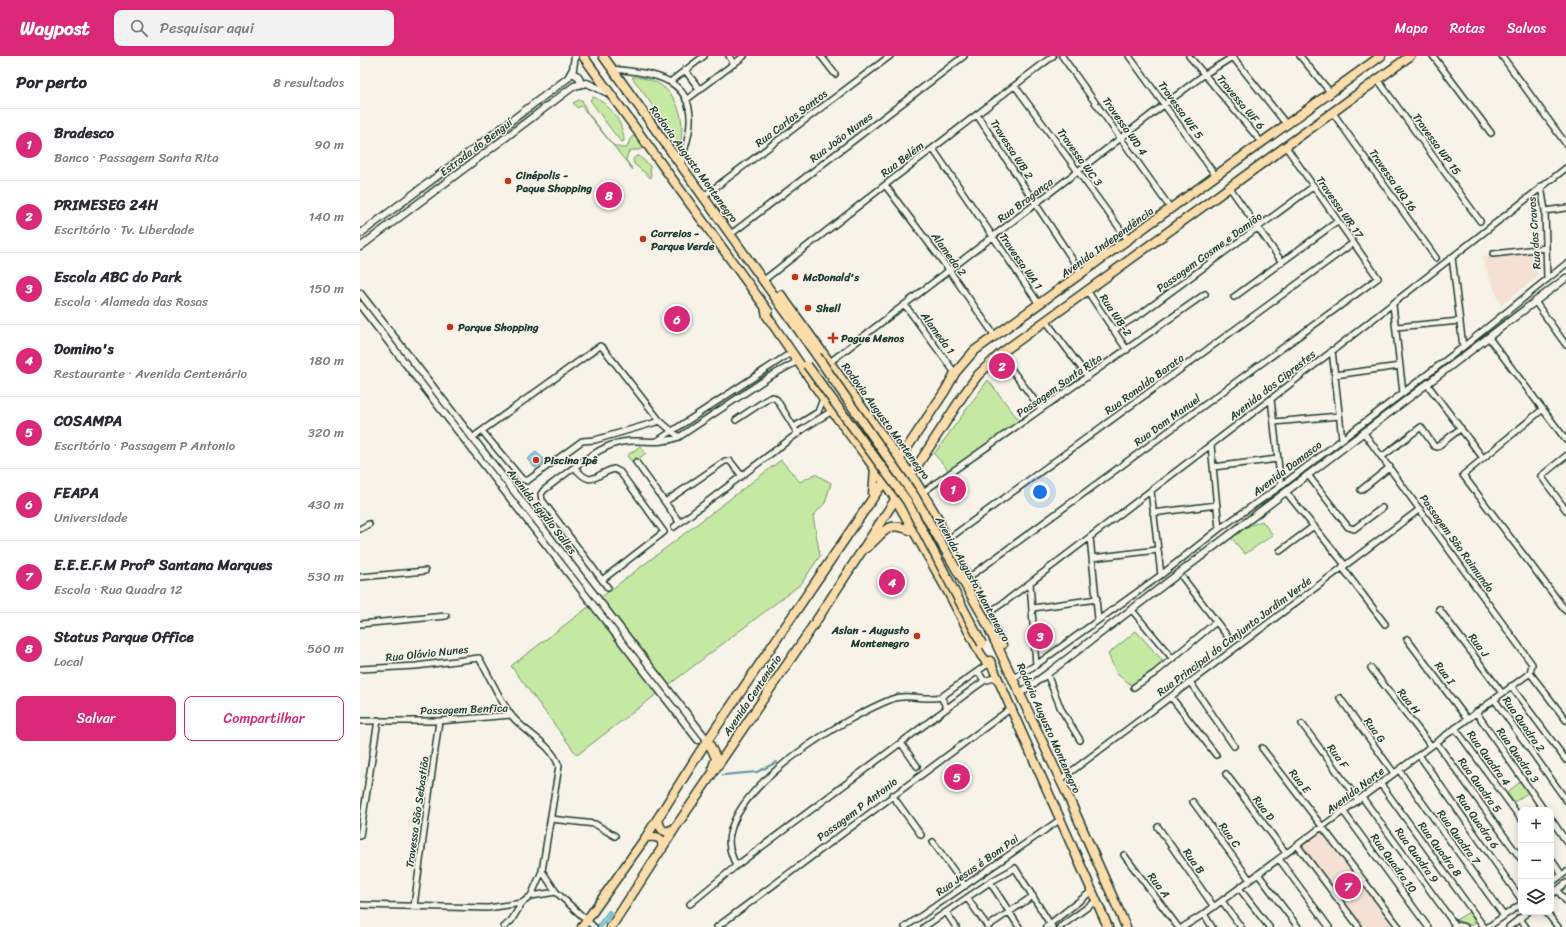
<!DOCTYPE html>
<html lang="pt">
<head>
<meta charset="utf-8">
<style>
	body { margin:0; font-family:Sriracha,sans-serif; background:#f2f2f3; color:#2b2b33 }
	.controls { position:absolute; right:12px; bottom:12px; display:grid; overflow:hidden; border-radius:8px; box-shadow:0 2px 10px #0003 }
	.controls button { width:36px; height:36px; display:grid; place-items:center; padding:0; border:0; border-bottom:1px solid #e1e1e2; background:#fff; color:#2b2b33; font:20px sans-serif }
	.you { position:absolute; left:680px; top:436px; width:14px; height:14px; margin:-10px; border:3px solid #fff; border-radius:50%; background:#1a73e8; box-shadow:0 0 0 6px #1a73e833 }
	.badge { display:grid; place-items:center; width:26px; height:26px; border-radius:50%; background:#db2777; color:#fff; font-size:13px; font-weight:700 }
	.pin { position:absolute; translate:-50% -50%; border:2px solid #fff; box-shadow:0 1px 4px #0006 }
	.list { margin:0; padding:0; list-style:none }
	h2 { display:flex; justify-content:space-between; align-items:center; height:52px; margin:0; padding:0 16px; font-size:17px }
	h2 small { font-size:13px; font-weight:400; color:#7c7c81 }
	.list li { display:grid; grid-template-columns:26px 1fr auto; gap:12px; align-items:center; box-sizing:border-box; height:72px; padding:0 16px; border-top:1px solid #e1e1e2 }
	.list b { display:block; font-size:15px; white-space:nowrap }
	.list p { margin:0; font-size:13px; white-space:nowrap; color:#7c7c81 }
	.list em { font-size:13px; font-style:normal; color:#7c7c81 }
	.actions { display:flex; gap:8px; padding:12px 16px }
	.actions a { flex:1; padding:9px 0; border:1px solid #db2777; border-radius:8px; text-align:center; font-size:14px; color:#db2777 }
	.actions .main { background:#db2777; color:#fff }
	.icon { flex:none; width:22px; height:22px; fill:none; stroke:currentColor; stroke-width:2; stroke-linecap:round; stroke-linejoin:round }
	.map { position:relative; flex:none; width:1206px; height:871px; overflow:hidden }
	header { display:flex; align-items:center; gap:24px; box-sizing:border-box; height:56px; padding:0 20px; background:#db2777; color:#fff }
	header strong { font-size:19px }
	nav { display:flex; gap:22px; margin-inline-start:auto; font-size:14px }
	.search { width:280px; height:36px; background:#f2f2f3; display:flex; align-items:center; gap:10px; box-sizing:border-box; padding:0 14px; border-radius:8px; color:#7c7c81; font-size:15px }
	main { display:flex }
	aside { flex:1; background:#fff }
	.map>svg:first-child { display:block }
</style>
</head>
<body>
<header>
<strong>Waypost</strong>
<div class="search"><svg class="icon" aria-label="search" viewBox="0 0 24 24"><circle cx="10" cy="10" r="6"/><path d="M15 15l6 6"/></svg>Pesquisar aqui</div>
<nav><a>Mapa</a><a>Rotas</a><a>Salvos</a></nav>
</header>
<main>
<aside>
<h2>Por perto<small>8 resultados</small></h2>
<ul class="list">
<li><span class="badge">1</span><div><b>Bradesco</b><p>Banco · Passagem Santa Rita</p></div><em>90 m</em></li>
<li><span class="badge">2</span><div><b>PRIMESEG 24H</b><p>Escritório · Tv. Liberdade</p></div><em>140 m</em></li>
<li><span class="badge">3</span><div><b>Escola ABC do Park</b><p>Escola · Alameda das Rosas</p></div><em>150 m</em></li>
<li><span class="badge">4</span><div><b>Domino's</b><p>Restaurante · Avenida Centenário</p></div><em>180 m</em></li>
<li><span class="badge">5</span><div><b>COSAMPA</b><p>Escritório · Passagem P Antonio</p></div><em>320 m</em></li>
<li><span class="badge">6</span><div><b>FEAPA</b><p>Universidade</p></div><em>430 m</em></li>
<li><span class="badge">7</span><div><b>E.E.E.F.M Profº Santana Marques</b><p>Escola · Rua Quadra 12</p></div><em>530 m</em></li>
<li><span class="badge">8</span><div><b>Status Parque Office</b><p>Local</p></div><em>560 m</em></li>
</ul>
<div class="actions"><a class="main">Salvar</a><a>Compartilhar</a></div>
</aside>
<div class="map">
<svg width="1206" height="871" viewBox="0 0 1206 871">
	<rect width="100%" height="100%" fill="#f7f3e8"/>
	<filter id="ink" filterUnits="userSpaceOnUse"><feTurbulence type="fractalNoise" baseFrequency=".025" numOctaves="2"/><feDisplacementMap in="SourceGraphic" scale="8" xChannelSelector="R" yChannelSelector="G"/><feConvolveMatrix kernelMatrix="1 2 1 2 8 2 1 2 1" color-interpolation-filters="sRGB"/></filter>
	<g filter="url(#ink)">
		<path fill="#f4e1d3" d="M1175,194L1177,221L1141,249L1121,201Z
			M961,771L1037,871H1001L939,789Z"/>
		<path fill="#c5e8a2" stroke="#72926b" d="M272,21C310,21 328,54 320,88Z
			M233,41C249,47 264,67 264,85L262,86C258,84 235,51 230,44Z
			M219,44H222L227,56L253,89L261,92H267L270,83L274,80L283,92L279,94H272L268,97L266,104L273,114L221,50L217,52L213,47Z
			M277,100H279L290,110L291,122L274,108L273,103Z
			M628,324L661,367L591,417L574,398Z
			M280,390L286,397L273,407L267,400Z
			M421,404L440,426L455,418L471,427L465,447L453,460L460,500L441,528L217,699L151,610Z
			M902,465L913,479L885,498L868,478Z
			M776,575L802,604L795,617L774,631L757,618L748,598Z
			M1161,725L1169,736L1154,746L1147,737Z
			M1109,856L1115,866L1112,870L1096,864Z"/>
		<path fill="#82cce3" stroke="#5a939d" d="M176,396L186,405L175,412L167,403Z
			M249,854L252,857L242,871H236Z"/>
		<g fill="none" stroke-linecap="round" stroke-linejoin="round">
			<path stroke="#5a939d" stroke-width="2" d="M363,719L397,716L417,706"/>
			<g stroke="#1f3d34" stroke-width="8">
				<path id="minor" d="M369,0L374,8
					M461,0L475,18
					M702,0L811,153
					M769,0L856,120
					M829,0L902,87
					M872,0L927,69
					M940,0L971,37
					M1073,0L1131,77
					M1142,0L1206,88
					M252,13C292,17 338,21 329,76C327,87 323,98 321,109
					M325,14L340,34
					M1018,24L1120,165
					M310,26L344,0
					M655,30L769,185
					M326,44L384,0
					M973,57L1076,202
					M617,59L722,218
					M573,93L679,248
					M525,129L589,214L635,280
					M1181,130L1185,155L1187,223
					M870,132L922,206
					M344,140L530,0
					M1185,155L1206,152
					M371,178L604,0
					M1133,198L1186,192
					M1092,201L1103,291
					M404,224L525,129L693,0
					M728,236L767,294
					M874,241L978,165
					M1176,247L1206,289
					M545,249L595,317
					M1033,249L1043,337
					M686,265L728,321
					M1036,271L1100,265
					M754,274L782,257L954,130
					M1129,282L1206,384
					M972,294L982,383
					M640,298L681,353
					M470,306L805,48L845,18L874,0
					M975,319L1040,310
					M1067,328L1123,402
					M911,343L921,430
					M1183,353L1103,419L1206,555
					M376,364L409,342L413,341L417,344L438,378
					M914,366L979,360
					M434,371L458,356L463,343
					M122,375L162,423L167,425L222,385L235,384L300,365
					M116,379L240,290L243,292L300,365L319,381
					M297,385L432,296
					M851,389L859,473
					M1023,400L1061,371L1074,390L1077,391L1101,372
					M1206,400L1181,420L1206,454
					M276,406L320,467
					M853,411L918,403
					M215,412C233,433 234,418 254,413L260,416L304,476L242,524
					M948,419L988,471L994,473L1022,452
					M1001,434L1030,411
					M791,435L801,519
					M563,436L845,238
					M926,436L985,509
					M305,446L365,405H370L382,420
					M793,457L857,449
					M314,471L446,371L472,355
					M0,473L9,468
					M730,481L738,563
					M587,484L993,187
					M920,495L954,470
					M732,502L797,494
					M982,511L1025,568
					M0,521L65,515
					M608,522L1018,222L926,91
					M823,522L868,581
					M670,527L676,609
					M248,532L182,444L181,438L184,434C205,419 237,390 262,386C283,382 297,390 319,381L409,321L438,305
					M673,552L737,543
					M771,553L812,602
					M1079,553L1142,637
					M627,558L646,545L911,343L1206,112
					M0,568L86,560
					M1047,583L1107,663
					M1011,612L1071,690
					M0,613L56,610L119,602C129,619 139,643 151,659C166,678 190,686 199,710L182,815L171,840
					M618,615L624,625
					M1170,617L1206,664
					M687,618L701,653L720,684
					M653,622L676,609L801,519L859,473L921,430L1103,291L1206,208
					M830,626L874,690
					M1151,630L1206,704
					M774,631L795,617L856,566
					M581,641L587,652
					M811,641L856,699
					M980,642L1034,717
					M1134,643L1206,744
					M1116,656L1184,754
					M0,665H79L151,659
					M942,668L998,744
					M1095,672L1161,763
					M1076,686L1161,803
					M541,687L557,710
					M902,692L1039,871
					M1059,699L1161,843
					M1039,714L1144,860
					M866,718L926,797
					M700,724L1060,453
					M1020,727L1124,871
					M532,739L561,779
					M1002,741L1095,869
					M833,746L890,824
					M983,755L1068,871
					M191,763L235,768L255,780
					M1191,763L1206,785
					M798,771L854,851
					M0,780L18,664
					M573,786L605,830
					M937,789L999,871
					M764,799L818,871
					M919,803L969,871
					M1191,803L1202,819
					M376,810C372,800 367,789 370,778C381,724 484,662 532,643C548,637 565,645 581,641L628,608
					M182,815L196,836L234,871
					M898,818L938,871
					M630,826L659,871
					M1191,827L1206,816
					M879,832L909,871
					M1197,834L1206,845
					M1191,839L1206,827
					M607,842L628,871
					M862,845L881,871
					M330,848L376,810L614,632L624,625L637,621
					M0,849L128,852L162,847L171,840L196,836
					M54,850L79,665
					M586,856L596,871
					M1186,856L1198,871
					M844,858L852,871
					M1159,862L1166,871
					M144,871L151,865L162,847
					M357,871L650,653
					M545,871L701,763
					M564,871L630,826L655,812L692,871
					M627,871L673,840
					M686,871L732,835
					M700,871L736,845
					M823,871L844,858L1170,617L1172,608L1004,377
					M1093,871L1095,869L1105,871
					M1128,871L1161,848
					M1149,871L1168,856"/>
			</g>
			<g stroke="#1f3d34" stroke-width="9">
				<path id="tertiary" d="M212,17L218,20L221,27
					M0,178L208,22L213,13L215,0
					M0,191L214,30L227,27L250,38
					M0,237L348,685
					M0,249L338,684
					M660,637L687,618L1206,222"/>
			</g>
			<g stroke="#1f3d34" stroke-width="11">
				<path id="primary" d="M223,0L408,255
					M243,0L457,300
					M421,239L556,426L579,464L582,476
					M405,251L407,260L472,355L508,403L535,442L587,534L621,599L628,608H632
					M513,438L515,412
					M580,472L617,538L642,589
					M506,492C528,475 524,463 555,476
					M635,585L707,738L766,871
					M630,605L748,871
					M348,685L356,702L353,711
					M298,763C300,774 304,779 315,772
					M286,781C297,780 304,781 302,793
					M222,871L286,781L341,694L545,395L585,335L595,317L614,295L1021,0
					M251,871L315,772L447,579L604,338L618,319L640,298L1050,0"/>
			</g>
			<use href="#minor" stroke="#f7f3e8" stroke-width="5"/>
			<use href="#tertiary" stroke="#f7f3e8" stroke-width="6"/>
			<use href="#primary" stroke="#fbdcab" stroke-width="8"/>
			<g stroke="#1f3d34" stroke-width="11" stroke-linecap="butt">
				<path id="primary-bridge" d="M457,300L555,441L623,560L635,585
					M447,309L547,445L622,588"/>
			</g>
			<use href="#primary-bridge" stroke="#fbdcab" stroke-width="8"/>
		</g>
	</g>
	<g fill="#c8321e" stroke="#f7f3e8" stroke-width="1.5">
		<circle cx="148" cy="125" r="4"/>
		<circle cx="283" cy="183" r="4"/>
		<circle cx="435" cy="221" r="4"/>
		<circle cx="448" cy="252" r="4"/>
		<circle cx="90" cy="271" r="4"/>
		<path d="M471 276h4v4h4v4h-4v4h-4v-4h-4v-4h4z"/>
		<circle cx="176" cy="404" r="4"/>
		<circle cx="557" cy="580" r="4"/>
	</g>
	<g text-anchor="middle" stroke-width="3" stroke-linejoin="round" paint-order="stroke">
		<g font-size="11" fill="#1f3d34" stroke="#f7f3e8">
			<text transform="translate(881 46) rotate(50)" y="4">Travessa WF 6</text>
			<text transform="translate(821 54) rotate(54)" y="4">Travessa WE 5</text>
			<text transform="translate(431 62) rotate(-37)" y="4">Rua Carlos Santos</text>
			<text transform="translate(765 70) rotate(55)" y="4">Travessa WD 4</text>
			<text transform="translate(481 81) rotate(-37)" y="4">Rua João Nunes</text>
			<text transform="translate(1077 88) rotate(54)" y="4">Travessa WP 15</text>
			<text transform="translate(116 91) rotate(-37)" y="4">Estrada do Benguí</text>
			<text transform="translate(652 93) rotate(57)" y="4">Travessa WB 2</text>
			<text transform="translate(720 101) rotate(54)" y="4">Travessa WC 3</text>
			<text transform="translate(542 103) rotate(-37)" y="4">Rua Belém</text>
			<text transform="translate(334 108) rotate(54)" y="4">Rodovia Augusto Montenegro</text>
			<text transform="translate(1033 124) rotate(55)" y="4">Travessa WQ 16</text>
			<text transform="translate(665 144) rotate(-37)" y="4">Rua Bragança</text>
			<text transform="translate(980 151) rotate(55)" y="4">Travessa WR 17</text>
			<text transform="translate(1174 177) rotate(-94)" y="4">Rua dos Cravos</text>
			<text transform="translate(747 186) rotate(-36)" y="4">Avenida Independência</text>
			<text transform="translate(849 196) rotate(-36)" y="4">Passagem Cosme e Damião</text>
			<text transform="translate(589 198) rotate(54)" y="4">Alameda 2</text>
			<text transform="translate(661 205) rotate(55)" y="4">Travessa WA 1</text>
			<text transform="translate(756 259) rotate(56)" y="4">Rua WB-2</text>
			<text transform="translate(578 277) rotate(54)" y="4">Alameda 1</text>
			<text transform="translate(784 328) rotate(-36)" y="4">Rua Ronaldo Barata</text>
			<text transform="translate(699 329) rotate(-35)" y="4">Passagem Santa Rita</text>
			<text transform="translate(912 329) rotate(-38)" y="4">Avenida dos Ciprestes</text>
			<text transform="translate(807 364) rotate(-36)" y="4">Rua Dom Manuel</text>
			<text transform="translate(526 365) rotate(54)" y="4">Rodovia Augusto Montenegro</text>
			<text transform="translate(927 412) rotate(-37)" y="4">Avenida Damasco</text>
			<text transform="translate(182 455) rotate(52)" y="4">Avenida Egydio Salles</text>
			<text transform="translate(1097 487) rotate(54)" y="4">Passagem São Raimundo</text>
			<text transform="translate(613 523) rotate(61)" y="4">Avenida Augusto Montenegro</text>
			<text transform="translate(874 580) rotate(-37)" y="4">Rua Principal do Conjunto Jardim Verde</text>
			<text transform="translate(1119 589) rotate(53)" y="4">Rua J</text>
			<text transform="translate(67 597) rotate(-6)" y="4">Rua Olávio Nunes</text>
			<text transform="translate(1085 617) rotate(53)" y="4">Rua I</text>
			<text transform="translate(392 639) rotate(-56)" y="4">Avenida Centenário</text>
			<text transform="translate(1049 645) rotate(52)" y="4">Rua H</text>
			<text transform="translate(104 653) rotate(-2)" y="4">Passagem Benfica</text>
			<text transform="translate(1164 668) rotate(55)" y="4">Rua Quadra 2</text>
			<text transform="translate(689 672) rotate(66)" y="4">Rodovia Augusto Montenegro</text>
			<text transform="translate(1015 674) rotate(54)" y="4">Rua G</text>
			<text transform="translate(1158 699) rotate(55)" y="4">Rua Quadra 3</text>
			<text transform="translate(978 700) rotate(54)" y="4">Rua F</text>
			<text transform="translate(1129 702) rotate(54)" y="4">Rua Quadra 4</text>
			<text transform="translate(940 725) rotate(52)" y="4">Rua E</text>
			<text transform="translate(1120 729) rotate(54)" y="4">Rua Quadra 5</text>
			<text transform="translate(995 734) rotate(-37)" y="4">Avenida Norte</text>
			<text transform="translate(904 752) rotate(53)" y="4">Rua D</text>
			<text transform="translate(497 753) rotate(-37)" y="4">Passagem P Antonio</text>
			<text transform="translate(57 756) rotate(-82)" y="4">Travessa São Sebastião</text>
			<text transform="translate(1118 765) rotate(55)" y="4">Rua Quadra 6</text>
			<text transform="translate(870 779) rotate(54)" y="4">Rua C</text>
			<text transform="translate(1099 781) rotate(54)" y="4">Rua Quadra 7</text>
			<text transform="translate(1080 793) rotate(54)" y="4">Rua Quadra 8</text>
			<text transform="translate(1057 799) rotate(54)" y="4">Rua Quadra 9</text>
			<text transform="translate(834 805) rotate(55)" y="4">Rua B</text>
			<text transform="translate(1034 807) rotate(54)" y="4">Rua Quadra 10</text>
			<text transform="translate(617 809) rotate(-35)" y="4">Rua Jesus é Bom Pai</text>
			<text transform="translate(799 829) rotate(53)" y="4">Rua A</text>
		</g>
		<g font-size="11" font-weight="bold" fill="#1f3d34" stroke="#f7f3e8" text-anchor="start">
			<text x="156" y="123">Cinépolis -<tspan x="156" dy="13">Paque Shopping</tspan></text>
			<text x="291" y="181">Correios -<tspan x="291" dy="13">Parque Verde</tspan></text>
			<text x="443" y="225">McDonald's</text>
			<text x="456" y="256">Shell</text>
			<text x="98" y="275">Parque Shopping</text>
			<text x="481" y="286">Pague Menos</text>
			<text x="184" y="408">Piscina Ipê</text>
			<text x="549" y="578" text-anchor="end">Aslan - Augusto<tspan x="549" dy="13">Montenegro</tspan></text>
		</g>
	</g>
</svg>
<div class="controls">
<button>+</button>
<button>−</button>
<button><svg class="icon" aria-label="layers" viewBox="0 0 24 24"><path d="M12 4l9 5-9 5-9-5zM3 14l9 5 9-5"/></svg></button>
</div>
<div class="you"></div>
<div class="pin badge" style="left:593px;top:433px">1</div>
<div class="pin badge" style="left:642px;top:310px">2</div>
<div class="pin badge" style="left:680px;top:580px">3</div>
<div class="pin badge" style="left:532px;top:526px">4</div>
<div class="pin badge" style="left:597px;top:721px">5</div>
<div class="pin badge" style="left:317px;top:263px">6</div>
<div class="pin badge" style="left:988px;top:830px">7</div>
<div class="pin badge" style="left:249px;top:139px">8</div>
</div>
</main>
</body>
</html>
